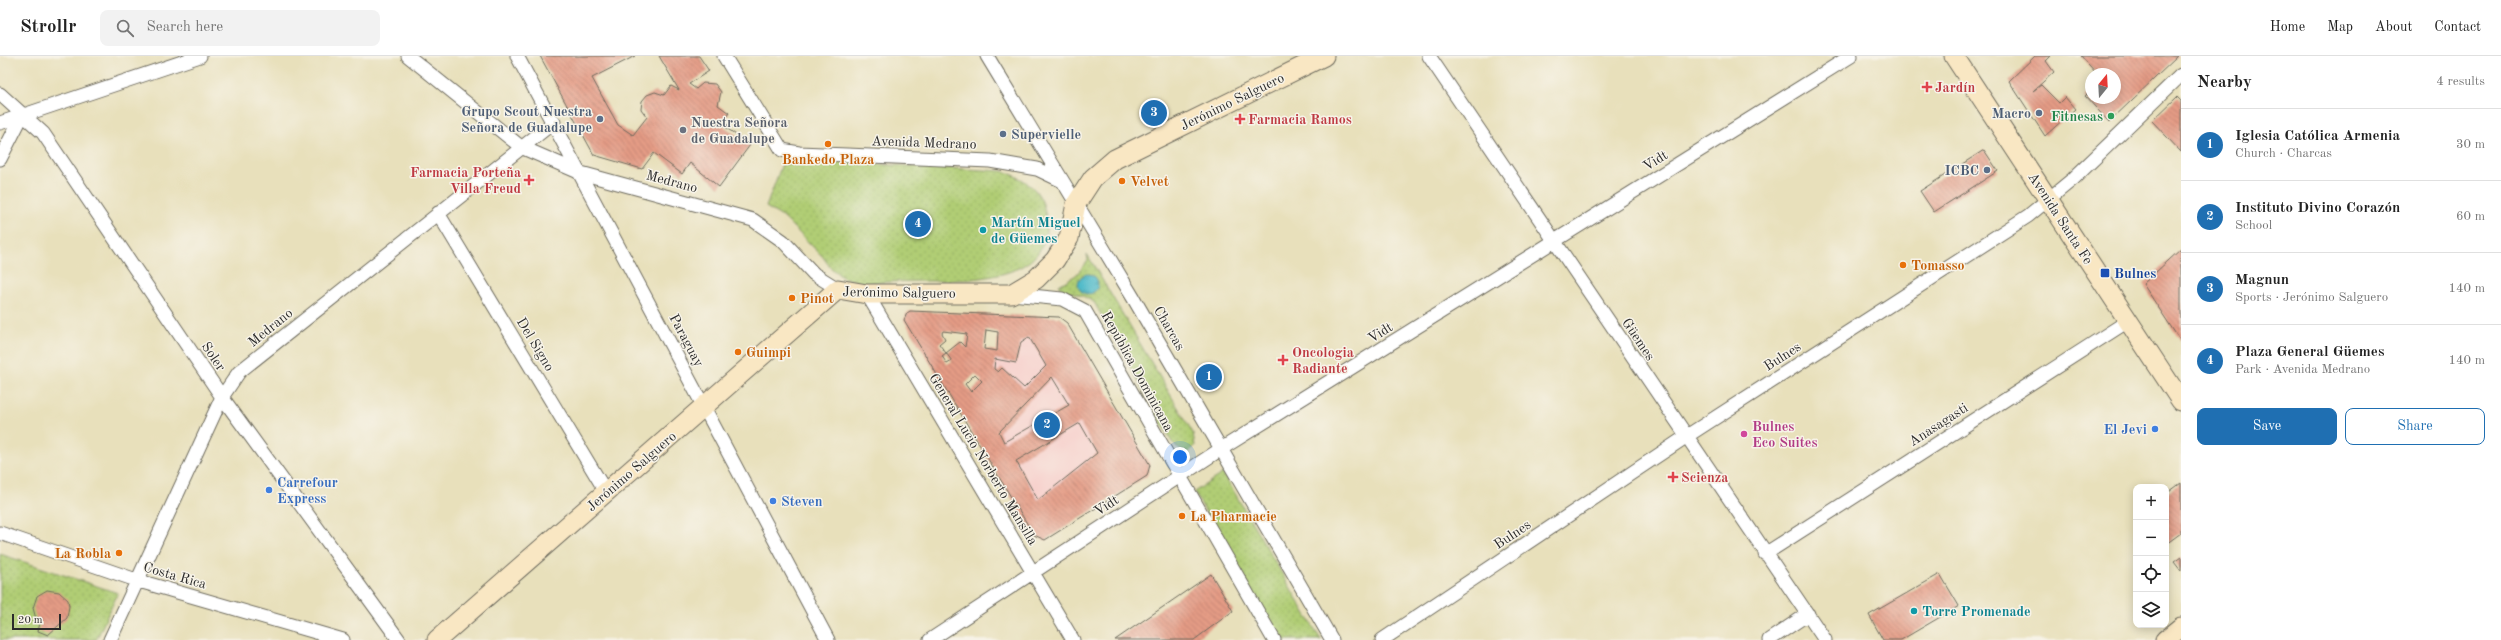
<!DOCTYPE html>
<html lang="en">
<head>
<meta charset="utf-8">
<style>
	body { margin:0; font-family:"Old Standard TT",serif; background:#f2f2f2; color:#222 }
	.controls { position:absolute; right:12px; bottom:12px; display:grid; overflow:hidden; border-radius:8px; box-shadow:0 2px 10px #0003 }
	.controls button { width:36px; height:36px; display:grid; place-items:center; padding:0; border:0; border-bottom:1px solid #e0e0e0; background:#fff; color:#222; font:20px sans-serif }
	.compass { position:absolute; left:2085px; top:12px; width:36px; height:36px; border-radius:50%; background:#fff; box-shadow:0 2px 10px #0003; rotate:18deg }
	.scale { position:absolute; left:12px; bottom:10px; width:49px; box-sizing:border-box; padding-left:4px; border:2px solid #2b2b2b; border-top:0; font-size:11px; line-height:14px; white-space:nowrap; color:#2b2b2b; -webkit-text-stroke:3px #f7f3e8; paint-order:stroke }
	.you { position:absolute; left:1180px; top:401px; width:14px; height:14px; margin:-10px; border:3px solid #fff; border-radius:50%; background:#1a73e8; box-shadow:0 0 0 6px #1a73e833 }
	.badge { display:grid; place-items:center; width:26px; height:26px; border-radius:50%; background:#1f6fb2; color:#fff; font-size:13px; font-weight:700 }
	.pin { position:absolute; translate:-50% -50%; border:2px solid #fff; box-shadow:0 1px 4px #0006 }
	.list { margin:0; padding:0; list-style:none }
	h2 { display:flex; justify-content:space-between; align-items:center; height:52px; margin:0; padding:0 16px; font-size:17px }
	h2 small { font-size:13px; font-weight:400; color:#767676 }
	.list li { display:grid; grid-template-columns:26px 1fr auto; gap:12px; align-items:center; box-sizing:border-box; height:72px; padding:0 16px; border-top:1px solid #e0e0e0 }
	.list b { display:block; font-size:15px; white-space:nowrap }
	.list p { margin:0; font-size:13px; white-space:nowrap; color:#767676 }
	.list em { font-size:13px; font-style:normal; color:#767676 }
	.actions { display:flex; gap:8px; padding:12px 16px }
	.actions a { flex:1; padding:9px 0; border:1px solid #1f6fb2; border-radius:8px; text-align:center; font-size:14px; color:#1f6fb2 }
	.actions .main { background:#1f6fb2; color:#fff }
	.icon { flex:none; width:22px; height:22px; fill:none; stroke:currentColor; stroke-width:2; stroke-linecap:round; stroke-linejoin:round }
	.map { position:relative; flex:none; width:2181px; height:584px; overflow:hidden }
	header { display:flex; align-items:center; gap:24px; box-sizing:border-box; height:56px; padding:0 20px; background:#fff; border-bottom:1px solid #e0e0e0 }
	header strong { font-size:19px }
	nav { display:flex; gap:22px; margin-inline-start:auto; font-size:14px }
	.search { width:280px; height:36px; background:#f2f2f2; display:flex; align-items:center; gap:10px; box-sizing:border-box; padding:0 14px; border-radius:8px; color:#767676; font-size:15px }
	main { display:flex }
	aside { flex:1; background:#fff }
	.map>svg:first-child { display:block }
</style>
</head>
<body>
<header>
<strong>Strollr</strong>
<div class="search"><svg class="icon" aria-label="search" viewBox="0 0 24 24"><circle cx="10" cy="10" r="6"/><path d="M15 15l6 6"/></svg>Search here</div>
<nav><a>Home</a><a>Map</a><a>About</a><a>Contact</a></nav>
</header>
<main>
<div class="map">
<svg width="2181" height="584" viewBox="0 0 2181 584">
	<defs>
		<pattern id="green-dots" width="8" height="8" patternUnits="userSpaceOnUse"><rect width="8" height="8" fill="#b0cd74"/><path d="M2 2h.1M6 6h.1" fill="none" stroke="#98b065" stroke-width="1.8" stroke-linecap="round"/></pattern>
		<pattern id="water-ripples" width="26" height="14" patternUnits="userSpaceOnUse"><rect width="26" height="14" fill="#4ebac9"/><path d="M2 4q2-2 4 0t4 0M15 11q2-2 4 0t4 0" fill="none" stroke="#4197a3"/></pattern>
		<pattern id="building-back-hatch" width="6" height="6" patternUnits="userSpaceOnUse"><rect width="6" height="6" fill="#e49b85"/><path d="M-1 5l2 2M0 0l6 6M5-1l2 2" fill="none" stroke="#b97f6d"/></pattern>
	</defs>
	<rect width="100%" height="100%" fill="#f7f3e8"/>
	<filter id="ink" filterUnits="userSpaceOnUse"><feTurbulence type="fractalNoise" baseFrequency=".025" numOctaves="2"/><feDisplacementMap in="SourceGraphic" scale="8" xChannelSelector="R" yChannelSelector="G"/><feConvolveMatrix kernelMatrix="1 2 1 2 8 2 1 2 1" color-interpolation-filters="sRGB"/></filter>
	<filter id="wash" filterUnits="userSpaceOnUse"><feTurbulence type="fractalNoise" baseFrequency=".012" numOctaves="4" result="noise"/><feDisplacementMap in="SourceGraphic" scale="16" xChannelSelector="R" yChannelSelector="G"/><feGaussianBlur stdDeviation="0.9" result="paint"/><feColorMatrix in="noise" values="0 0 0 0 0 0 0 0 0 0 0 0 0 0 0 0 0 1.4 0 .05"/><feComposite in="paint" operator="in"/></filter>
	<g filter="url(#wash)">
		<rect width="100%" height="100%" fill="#e8e0bb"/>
		<path fill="#f7d0cc" d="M1059,261L1067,267L1141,393L1108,415L1045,484L956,350L994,313L995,303L1016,307L1021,286Z"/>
		<path fill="url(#green-dots)" stroke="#6e7c50" d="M831,106L1002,115C1022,121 1041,132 1045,156C1057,224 979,223 933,225C909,225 885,226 861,227L842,221L830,211L823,201L784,162L766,151L782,108Z
			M1087,198L1193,377L1195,390L1189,396L1182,395L1173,388L1094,246L1081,239L1060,233L1059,229L1076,219L1088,205Z
			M1223,417L1321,584H1280L1194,436Z
			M0,498L118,537L96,584H0Z"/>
		<path fill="url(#water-ripples)" stroke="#3c727a" d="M1078 228a10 10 0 1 1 20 0a10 10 0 1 1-20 0Z"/>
		<g id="blocks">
			<path fill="url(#building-back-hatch)" fill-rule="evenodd" d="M540,0H635L592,22L618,69L633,79L647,61L641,53L642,45L647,39L655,36L664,39L671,30L679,34L659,0H699L709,15L689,28L696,33L703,27L715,28L721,36L718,49L729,57L721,68L750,89L719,131L690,107L682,118L654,97L642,113L594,99Z
				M2035,0H2051L2046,5L2054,16L2033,35L2041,29L2059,47L2065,41L2075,53L2045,80L2009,25Z
				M2081,0H2178L2109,66L2085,40L2091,35V42H2115V18H2097Z
				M2177,41L2181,45V96L2152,65Z
				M1984,94L1998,115L1934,156L1920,135Z
				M2181,193V286L2143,228Z
				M910,255L1059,261L1067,267L1150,409L1147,420L1045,484L1034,479L904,264L907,257ZM986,274L998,276L997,295L984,293ZM943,275L967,278L965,291L960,286L946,297L939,288L945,283L942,277ZM1029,281L1046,310L1024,332L1002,312L998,316L994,313L995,303L1016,307L1021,286ZM946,297L952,305L947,308L942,300ZM975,318L982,325L971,336L965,328ZM1052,321L1069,349L1004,386L999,376ZM1080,367L1097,397L1038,444L1016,405Z
				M2181,427V477L2166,488V438Z
				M2181,501V515L2174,506Z
				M1211,518L1233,555L1194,584H1115Z
				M1940,518L1959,550L1901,584H1883L1869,559Z
				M47,534L59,536L68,544L69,550L67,562L48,579L38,575L40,567L36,563L33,552L37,540Z"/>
		</g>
	</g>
	<g filter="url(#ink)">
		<use href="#blocks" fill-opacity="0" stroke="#6d6a5d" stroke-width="1"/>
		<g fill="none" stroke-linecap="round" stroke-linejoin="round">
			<g stroke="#6d6a5d" stroke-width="15">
				<path id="street" d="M408,0L521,91L581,117L753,164L783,185L814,218L838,233
					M517,0L828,584
					M724,0L782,94L799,97L990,105L1037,113L1060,124
					M987,0L1134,243L1332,584
					M1429,0L1825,584
					M0,38L43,77L222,341L399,584
					M0,67L200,0
					M0,103L23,58
					M438,157L606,436
					M867,238L1073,584
					M1011,238L1062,243L1085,255L1274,584
					M0,477L139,525L343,584
					M1765,498L2128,265
					M110,584L222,341L239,316L554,66
					M930,584L1221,393L1851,0
					M1382,584L1687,380L2028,160L2073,123L2181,19
					M1769,584L1808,558"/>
			</g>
			<g stroke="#6d6a5d" stroke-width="21">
				<path id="secondary" d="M1954,0L2181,345
					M437,584L838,233L867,238H1011L1036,223L1055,204L1069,182L1076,148L1093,122L1115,103L1324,0
					M2165,584L2181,571"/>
			</g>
			<use href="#street" stroke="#fff" stroke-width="13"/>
			<use href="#secondary" stroke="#f9e7c3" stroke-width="19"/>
		</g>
	</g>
	<g fill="#e0444e" stroke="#f7f3e8" stroke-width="1.5">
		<path d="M1925 25h4v4h4v4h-4v4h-4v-4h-4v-4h4z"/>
		<path d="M1238 57h4v4h4v4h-4v4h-4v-4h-4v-4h4z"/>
		<path d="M527 118h4v4h4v4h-4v4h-4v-4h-4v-4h4z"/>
		<path d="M1281 298h4v4h4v4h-4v4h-4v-4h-4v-4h4z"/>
		<path d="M1671 415h4v4h4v4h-4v4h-4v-4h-4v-4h4z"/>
	</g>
	<g fill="#5c6f8a" stroke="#f7f3e8" stroke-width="1.5">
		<circle cx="2039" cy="57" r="4"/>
		<circle cx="600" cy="63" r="4"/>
		<circle cx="1003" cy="78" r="4"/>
		<circle cx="1987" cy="114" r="4"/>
	</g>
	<circle fill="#2e9e5b" stroke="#f7f3e8" stroke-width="1.5" cx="2111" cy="60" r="4"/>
	<circle fill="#6b7280" stroke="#f7f3e8" stroke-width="1.5" cx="683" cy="74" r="4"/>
	<g fill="#e8710a" stroke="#f7f3e8" stroke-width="1.5">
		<circle cx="828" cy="88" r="4"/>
		<circle cx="1122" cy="125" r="4"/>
		<circle cx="1903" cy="209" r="4"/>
		<circle cx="792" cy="242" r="4"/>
		<circle cx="738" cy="296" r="4"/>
		<circle cx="1182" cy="460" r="4"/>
		<circle cx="119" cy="497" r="4"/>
	</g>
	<g fill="#0f9aa8" stroke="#f7f3e8" stroke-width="1.5">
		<circle cx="983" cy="174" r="4"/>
		<circle cx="1914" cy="555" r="4"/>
	</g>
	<rect fill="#1a4fb4" stroke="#f7f3e8" stroke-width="1.5" x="2100" y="212" width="10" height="10" rx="2"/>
	<g fill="#3f7fe0" stroke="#f7f3e8" stroke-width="1.5">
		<circle cx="2155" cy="373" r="4"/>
		<circle cx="269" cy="434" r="4"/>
		<circle cx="773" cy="445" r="4"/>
	</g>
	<circle fill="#d1479c" stroke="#f7f3e8" stroke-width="1.5" cx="1744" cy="378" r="4"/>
	<g text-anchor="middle" stroke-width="3" stroke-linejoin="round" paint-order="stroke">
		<g font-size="14" font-weight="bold" fill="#be3a42" stroke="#f7f3e8" text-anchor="start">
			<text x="1935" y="36">Jardín</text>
			<text x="1248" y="68">Farmacia Ramos</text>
			<text x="521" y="121" text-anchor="end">Farmacia Porteña<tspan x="521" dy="16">Villa Freud</tspan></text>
			<text x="1292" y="301">Oncologia<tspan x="1292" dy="16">Radiante</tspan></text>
			<text x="1681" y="426">Scienza</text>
		</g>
		<g font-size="14" fill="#2b2b2b" stroke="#f7f3e8">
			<text transform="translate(1232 45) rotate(-26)" y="5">Jerónimo Salguero</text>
			<text transform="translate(924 86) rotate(2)" y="5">Avenida Medrano</text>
			<text transform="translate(1655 104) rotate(-32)" y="5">Vidt</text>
			<text transform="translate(672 125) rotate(15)" y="5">Medrano</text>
			<text transform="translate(2061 162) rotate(57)" y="5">Avenida Santa Fe</text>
			<text transform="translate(899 236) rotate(1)" y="5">Jerónimo Salguero</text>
			<text transform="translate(270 271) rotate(-39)" y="5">Medrano</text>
			<text transform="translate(1170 272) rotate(60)" y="5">Charcas</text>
			<text transform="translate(1380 276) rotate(-32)" y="5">Vidt</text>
			<text transform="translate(1639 283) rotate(56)" y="5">Güemes</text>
			<text transform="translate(687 284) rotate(62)" y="5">Paraguay</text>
			<text transform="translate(536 288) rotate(59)" y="5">Del Signo</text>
			<text transform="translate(214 300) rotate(56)" y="5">Soler</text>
			<text transform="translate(1782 300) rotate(-33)" y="5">Bulnes</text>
			<text transform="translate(1138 315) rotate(61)" y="5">República Dominicana</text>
			<text transform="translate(1938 368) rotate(-33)" y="5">Anasagasti</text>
			<text transform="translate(984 403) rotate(59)" y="5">General Lucio Norberto Mansilla</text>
			<text transform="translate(631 415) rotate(-41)" y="5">Jerónimo Salguero</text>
			<text transform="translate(1106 449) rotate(-33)" y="5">Vidt</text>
			<text transform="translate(1512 478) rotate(-34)" y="5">Bulnes</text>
			<text transform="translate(175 519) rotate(16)" y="5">Costa Rica</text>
		</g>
		<g font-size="14" font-weight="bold" fill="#4e5e75" stroke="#f7f3e8" text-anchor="end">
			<text x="592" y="60">Grupo Scout Nuestra<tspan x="592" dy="16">Señora de Guadalupe</tspan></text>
			<text x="2031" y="62">Macro</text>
			<text x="1011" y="83" text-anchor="start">Supervielle</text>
			<text x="1979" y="119">ICBC</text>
		</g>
		<g font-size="14" font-weight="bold" fill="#27864d" stroke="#f7f3e8" text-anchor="end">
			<text x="2103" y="65">Fitnesas</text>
		</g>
		<g font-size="14" font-weight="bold" fill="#5b616d" stroke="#f7f3e8" text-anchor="start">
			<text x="691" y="71">Nuestra Señora<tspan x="691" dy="16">de Guadalupe</tspan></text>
		</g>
		<g font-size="14" font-weight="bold" fill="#c56008" stroke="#f7f3e8" text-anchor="start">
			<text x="828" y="108" text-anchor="middle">Bankedo Plaza</text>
			<text x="1130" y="130">Velvet</text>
			<text x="1911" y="214">Tomasso</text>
			<text x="800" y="247">Pinot</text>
			<text x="746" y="301">Guimpi</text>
			<text x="1190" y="465">La Pharmacie</text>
			<text x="111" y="502" text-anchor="end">La Robla</text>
		</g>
		<g font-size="14" font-weight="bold" fill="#0d838f" stroke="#f7f3e8" text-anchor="start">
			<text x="991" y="171">Martín Miguel<tspan x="991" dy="16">de Güemes</tspan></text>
			<text x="1922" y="560">Torre Promenade</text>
		</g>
		<g font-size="14" font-weight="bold" fill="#164399" stroke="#f7f3e8" text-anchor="start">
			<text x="2114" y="222">Bulnes</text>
		</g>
		<g font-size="14" font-weight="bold" fill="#b23c85" stroke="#f7f3e8" text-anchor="start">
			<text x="1752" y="375">Bulnes<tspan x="1752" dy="16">Eco Suites</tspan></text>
		</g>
		<g font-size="14" font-weight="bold" fill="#366cbe" stroke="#f7f3e8" text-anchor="start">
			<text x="2147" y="378" text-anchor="end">El Jevi</text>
			<text x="277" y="431">Carrefour<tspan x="277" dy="16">Express</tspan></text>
			<text x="781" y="450">Steven</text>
		</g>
	</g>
</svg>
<div class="controls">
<button>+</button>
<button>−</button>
<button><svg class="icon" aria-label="locate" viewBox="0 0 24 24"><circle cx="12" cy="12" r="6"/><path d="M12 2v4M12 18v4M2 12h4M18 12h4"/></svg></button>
<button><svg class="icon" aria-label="layers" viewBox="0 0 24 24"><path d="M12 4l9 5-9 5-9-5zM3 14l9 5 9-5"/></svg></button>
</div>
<svg class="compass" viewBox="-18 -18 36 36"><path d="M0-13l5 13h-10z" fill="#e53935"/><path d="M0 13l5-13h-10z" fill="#767676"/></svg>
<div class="scale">20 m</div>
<div class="you"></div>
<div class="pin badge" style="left:1209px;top:321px">1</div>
<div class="pin badge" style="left:1047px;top:369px">2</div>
<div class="pin badge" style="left:1154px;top:57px">3</div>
<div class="pin badge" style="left:918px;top:168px">4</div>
</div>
<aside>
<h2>Nearby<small>4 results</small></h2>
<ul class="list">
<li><span class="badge">1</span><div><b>Iglesia Católica Armenia</b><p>Church · Charcas</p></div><em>30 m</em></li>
<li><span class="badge">2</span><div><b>Instituto Divino Corazón</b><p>School</p></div><em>60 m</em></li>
<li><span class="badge">3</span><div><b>Magnun</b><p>Sports · Jerónimo Salguero</p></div><em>140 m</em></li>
<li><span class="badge">4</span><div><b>Plaza General Güemes</b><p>Park · Avenida Medrano</p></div><em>140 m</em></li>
</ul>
<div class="actions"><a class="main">Save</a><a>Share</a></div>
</aside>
</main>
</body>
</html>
